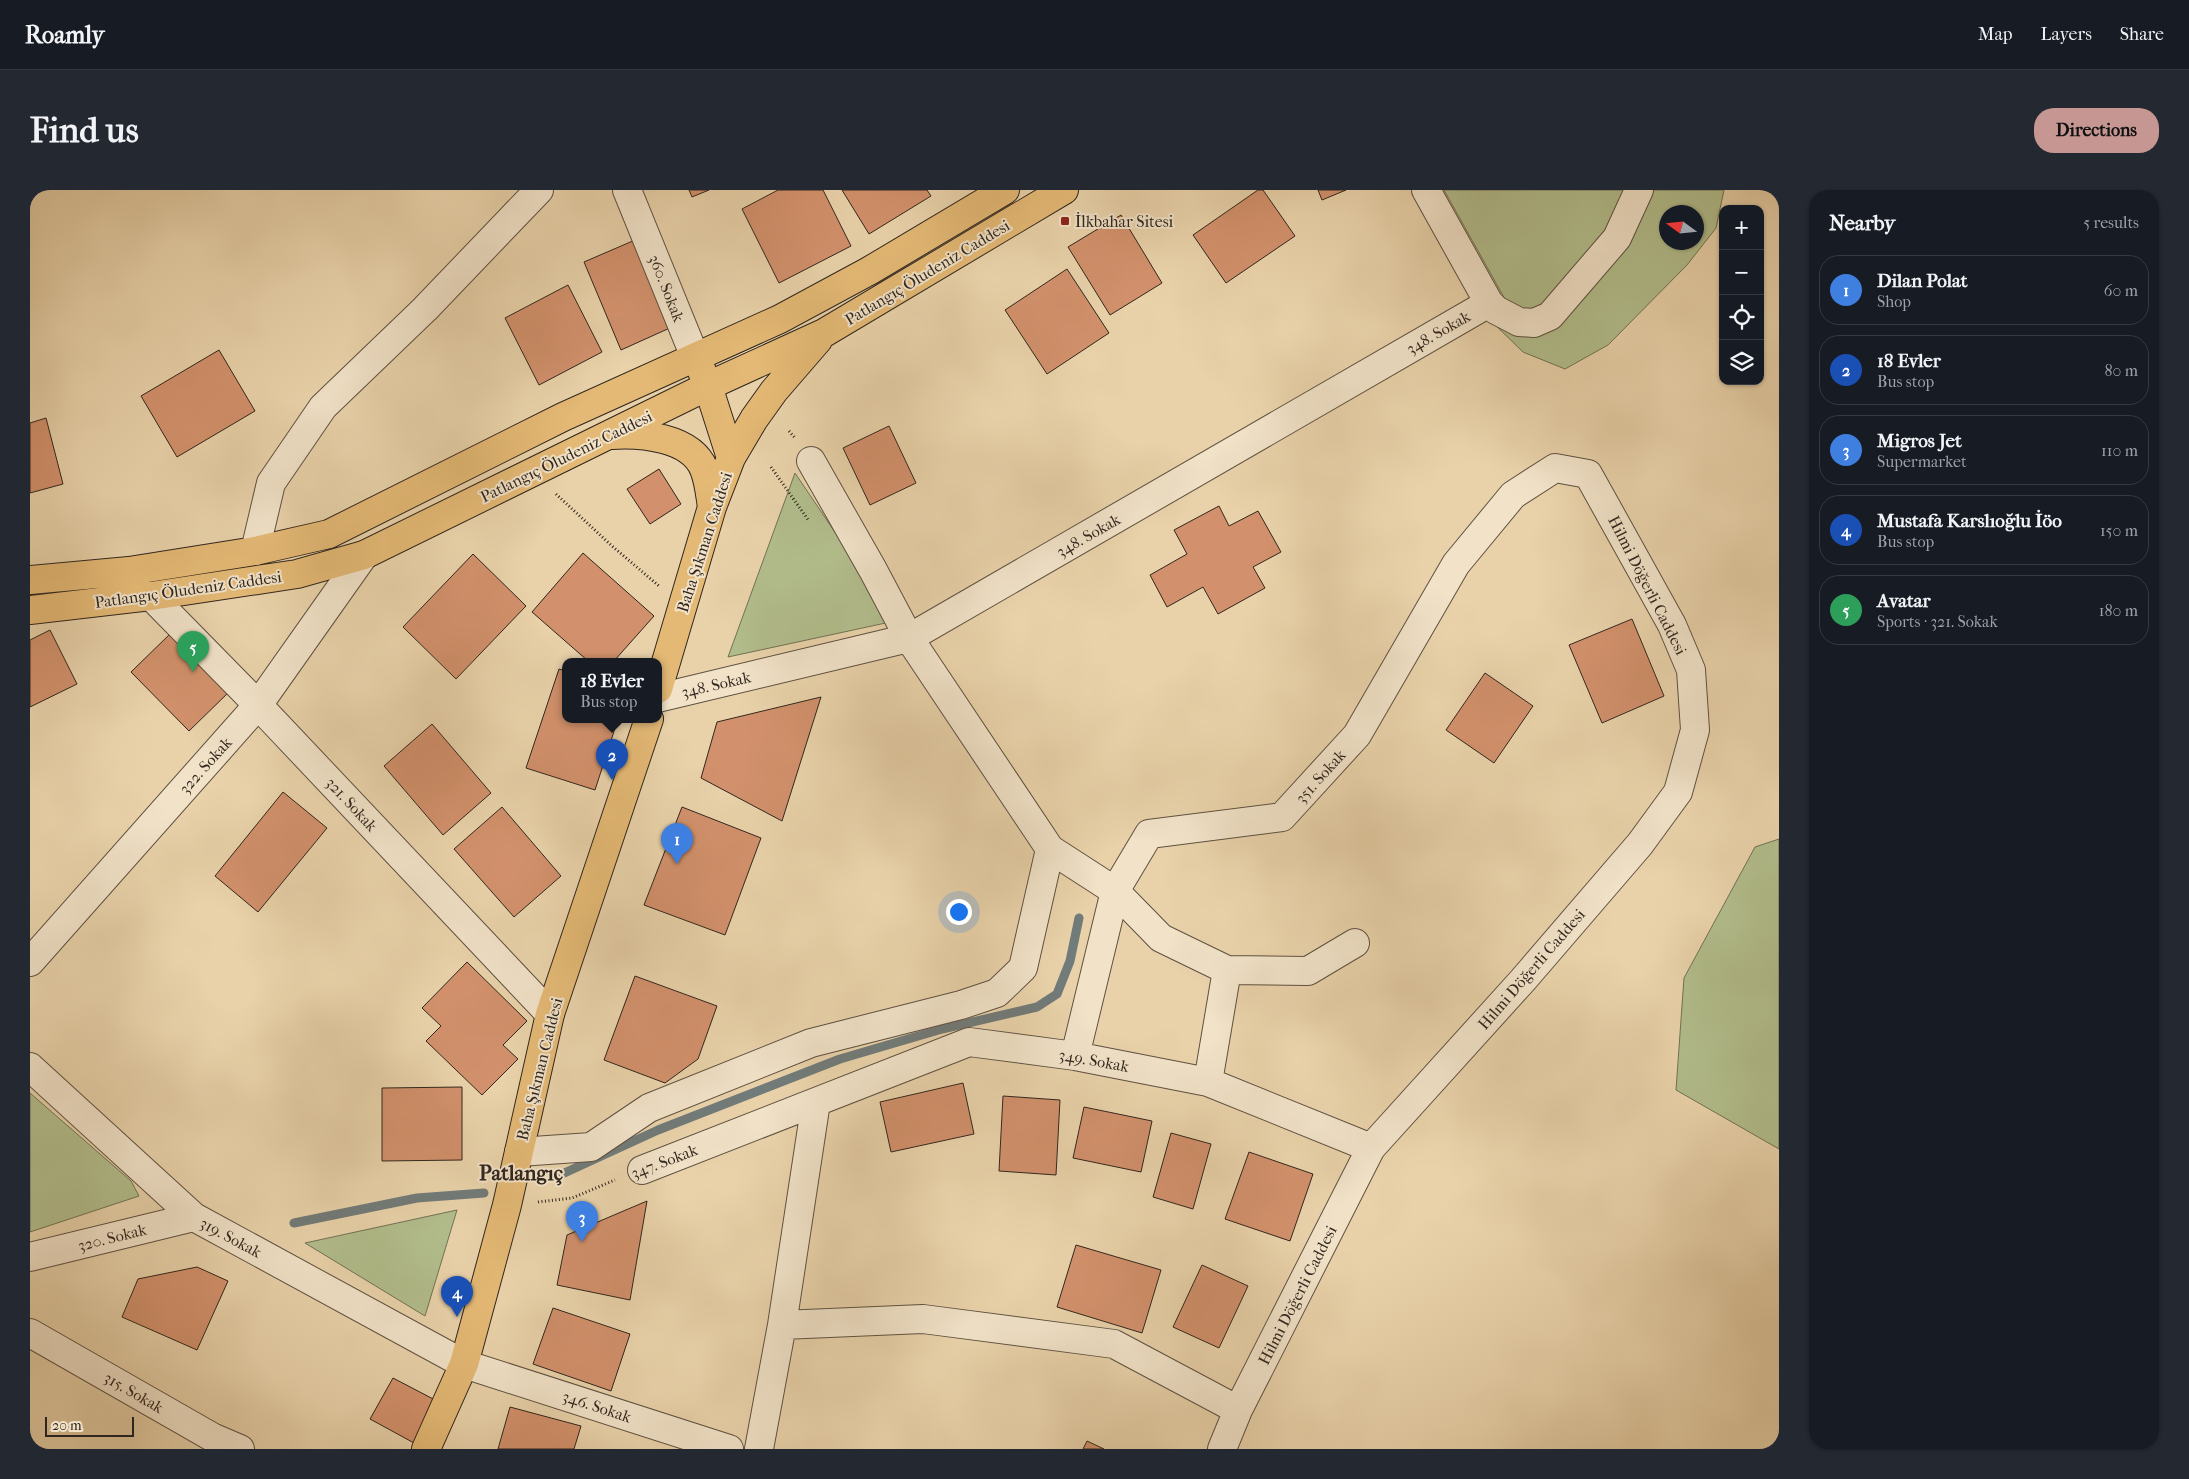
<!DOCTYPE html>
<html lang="en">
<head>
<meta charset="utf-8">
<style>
	body { margin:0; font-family:"IM FELL French Canon",serif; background:#242831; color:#f1f3f6 }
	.controls { position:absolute; right:15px; top:15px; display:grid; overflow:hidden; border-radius:10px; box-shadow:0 1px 4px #0004 }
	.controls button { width:45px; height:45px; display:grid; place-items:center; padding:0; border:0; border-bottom:1px solid #363941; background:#171b24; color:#f1f3f6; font:25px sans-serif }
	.compass { position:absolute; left:1629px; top:15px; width:45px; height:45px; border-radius:50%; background:#171b24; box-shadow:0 1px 4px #0004; rotate:285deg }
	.scale { position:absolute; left:15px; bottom:12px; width:89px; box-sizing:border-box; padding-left:5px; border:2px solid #30261e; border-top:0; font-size:14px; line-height:18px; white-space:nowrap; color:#30261e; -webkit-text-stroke:4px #f1e2c8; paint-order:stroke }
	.you { position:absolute; left:928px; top:721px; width:18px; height:18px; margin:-12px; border:4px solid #fff; border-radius:50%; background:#1a73e8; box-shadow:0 0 0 8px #1a73e833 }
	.badge { display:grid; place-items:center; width:32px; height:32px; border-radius:50%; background:#c59692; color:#fff; font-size:16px; font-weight:700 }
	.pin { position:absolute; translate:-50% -41px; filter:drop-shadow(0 1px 2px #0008) }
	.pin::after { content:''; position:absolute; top:26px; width:18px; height:15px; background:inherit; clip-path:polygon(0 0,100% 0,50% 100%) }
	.popup { position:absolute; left:532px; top:468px; width:100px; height:65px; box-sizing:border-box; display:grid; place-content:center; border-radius:10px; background:#171b24; filter:drop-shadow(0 1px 4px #0005); font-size:16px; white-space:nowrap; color:#9ea1a6 }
	.popup b { font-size:19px; color:#f1f3f6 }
	.popup::after { content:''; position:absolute; left:50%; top:100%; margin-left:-10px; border:10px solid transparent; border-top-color:#171b24 }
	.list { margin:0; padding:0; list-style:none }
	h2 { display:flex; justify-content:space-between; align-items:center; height:65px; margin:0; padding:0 20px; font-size:21px }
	h2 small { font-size:16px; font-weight:400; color:#9ea1a6 }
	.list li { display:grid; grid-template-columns:32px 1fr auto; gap:15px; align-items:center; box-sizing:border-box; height:70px; margin:0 10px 10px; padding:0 10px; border:1px solid #363941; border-radius:20px }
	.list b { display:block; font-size:19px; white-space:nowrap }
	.list p { margin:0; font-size:16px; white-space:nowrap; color:#9ea1a6 }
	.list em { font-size:16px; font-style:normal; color:#9ea1a6 }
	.icon { flex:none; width:28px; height:28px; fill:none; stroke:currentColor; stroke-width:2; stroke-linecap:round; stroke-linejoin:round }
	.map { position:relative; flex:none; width:1749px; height:1259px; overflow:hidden; border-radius:20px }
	header { display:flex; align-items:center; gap:30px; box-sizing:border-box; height:70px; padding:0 25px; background:#171b24; border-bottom:1px solid #363941 }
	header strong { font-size:24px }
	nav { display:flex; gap:28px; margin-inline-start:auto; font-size:18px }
	.intro { display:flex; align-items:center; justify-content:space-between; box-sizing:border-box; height:120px; padding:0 30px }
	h1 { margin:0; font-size:35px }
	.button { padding:12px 22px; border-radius:20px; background:#c59692; color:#111; font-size:18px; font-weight:700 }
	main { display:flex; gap:30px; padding:0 30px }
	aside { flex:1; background:#171b24; border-radius:20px; box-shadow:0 1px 4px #0004 }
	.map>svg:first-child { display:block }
</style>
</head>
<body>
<header>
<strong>Roamly</strong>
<nav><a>Map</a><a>Layers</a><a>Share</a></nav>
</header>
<div class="intro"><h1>Find us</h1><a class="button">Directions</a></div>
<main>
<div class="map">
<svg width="1749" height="1259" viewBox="0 0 1749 1259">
	<rect width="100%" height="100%" fill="#e9d2aa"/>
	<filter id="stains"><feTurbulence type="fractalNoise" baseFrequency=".004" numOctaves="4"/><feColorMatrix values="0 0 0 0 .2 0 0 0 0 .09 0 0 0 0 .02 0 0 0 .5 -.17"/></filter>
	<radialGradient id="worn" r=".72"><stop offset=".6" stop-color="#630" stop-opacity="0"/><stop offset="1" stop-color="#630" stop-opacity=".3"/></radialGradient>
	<path fill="#b2bd8c" stroke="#717255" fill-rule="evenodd" d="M1414,0H1694L1686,38L1657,75L1578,155L1535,179L1493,162L1457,127L1476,111ZM1636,22H1666V52H1636Z
		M765,283L865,431L698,467Z
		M1749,649V959L1646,900L1654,788L1725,657Z
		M0,903L101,991L109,1006L0,1042Z
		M427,1020L395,1126L275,1053Z"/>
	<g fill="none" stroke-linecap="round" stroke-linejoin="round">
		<path stroke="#717b79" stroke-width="9" d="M530,985L628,940L810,869L912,839L1007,817L1027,804L1040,771L1049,728
			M264,1033L387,1008L454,1003"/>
	</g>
	<path fill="#d2916c" stroke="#30261e" d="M659,0H679L662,7Z
		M748,0H793L821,56L749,93L712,19Z
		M812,0H897L901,6L839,44Z
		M1228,0H1233L1265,46L1196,93L1163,45Z
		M1288,0H1316L1292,10Z
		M1091,25L1132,93L1080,125L1038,57Z
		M605,50L642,137L591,160L554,72Z
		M1037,79L1079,143L1017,184L975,120Z
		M538,95L572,162L509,195L475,128Z
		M189,160L225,221L147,267L111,206Z
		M16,228L33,294L0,303V233Z
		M859,236L886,293L840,315L813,258Z
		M629,279L651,314L620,334L597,299Z
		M1189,316L1199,336L1228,321L1251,362L1223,377L1235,398L1188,424L1173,397L1137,417L1120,385L1157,364L1144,340Z
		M553,363L624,426L584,471H558L502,422Z
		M443,364L496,416L426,489L373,437Z
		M1602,429L1634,506L1572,533L1539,455Z
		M20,440L47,494L0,517V450Z
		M142,442L200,501L159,541L101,482Z
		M529,479L536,481V529H588L565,600L496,578Z
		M1455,483L1503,516L1464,573L1416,540Z
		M791,507L752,631L671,588L687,532Z
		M402,534L461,603L413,645L354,576Z
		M253,602L297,638L228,722L185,686Z
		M472,617L531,686L484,727L424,659Z
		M652,617L731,648L695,745L614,715Z
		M437,772L497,831L473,855L488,869L452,905L396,851L411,836L392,818Z
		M605,786L687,816L668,869L635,893L574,870Z
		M933,893L944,944L861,962L850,912Z
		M432,897V970L352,971V898Z
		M973,906L1030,910L1026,985L969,981Z
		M1054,917L1122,931L1111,982L1043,968Z
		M1141,943L1181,954L1163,1019L1123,1007Z
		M1219,962L1283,984L1260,1051L1195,1029Z
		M617,1011L600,1110L527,1095L537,1045Z
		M1046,1055L1131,1080L1112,1143L1027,1117Z
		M1172,1075L1218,1096L1189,1158L1143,1137Z
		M167,1077L198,1091L167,1160L92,1127L108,1089Z
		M523,1118L600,1144L581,1201L503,1174Z
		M363,1188L407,1211L384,1253L340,1229Z
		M480,1217L551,1236L544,1259H468Z
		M1057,1251L1074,1259H1053Z"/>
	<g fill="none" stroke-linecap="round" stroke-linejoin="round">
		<g stroke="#5e5141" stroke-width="30">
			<path id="minor" d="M597,0L665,167
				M1396,0L1459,113L1466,120L1489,132L1504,133L1520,126L1587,48L1609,0
				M781,271L843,380L879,448L1020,659L1085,701L1131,748L1197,780L1178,892
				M225,361L241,293L293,217L395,119L509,0
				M121,406L228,515L520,824
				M628,508L879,448L1459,113
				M0,772L228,515L334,365
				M1197,780L1278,781L1325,753
				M1045,866L1085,701L1119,644L1252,627L1327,545L1426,374L1483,305L1525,278L1558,284L1642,435L1661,480L1665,540L1648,602L1610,654L1493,790L1341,958L1208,1220L1192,1259
				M0,877L164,1027L434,1174L699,1259
				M489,962L561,957L619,918L781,853L931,815L967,803L993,778L1020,659
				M612,980L939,852L1045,866L1178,892L1341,958
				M0,1067L164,1027
				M752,1135L893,1129L1084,1154L1208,1220
				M0,1143L182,1247L210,1259
				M729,1259L752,1135L786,912"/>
		</g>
		<g stroke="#30261e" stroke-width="30">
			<path id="major" d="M671,179L678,196L701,268
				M581,245C611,243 661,247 674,279C679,291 680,305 682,317
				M0,390L99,381L225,361L299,344L533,227L750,129L839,81L975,0
				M0,420L121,406L267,384L334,365L678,196L794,143L1034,0
				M628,499L682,317L701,268L724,229L744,201L788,150
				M396,1259L434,1174L477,1015L520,824L619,529"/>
		</g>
		<path stroke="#30261e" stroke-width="3" stroke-dasharray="1 2.5" stroke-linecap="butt" d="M759,241L765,248
			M741,277L779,331
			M526,304L582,356L629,396
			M508,1012L542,1008L585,990"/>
		<use href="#minor" stroke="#f1e2c8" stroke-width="28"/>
		<use href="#major" stroke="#e4b975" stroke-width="28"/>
	</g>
	<rect fill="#8f2418" stroke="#f1e2c8" stroke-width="2" x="1030" y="26" width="10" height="10" rx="2.5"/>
	<g text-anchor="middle" stroke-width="4" stroke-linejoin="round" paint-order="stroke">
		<g font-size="16" fill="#30261e" stroke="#f1e2c8" text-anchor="start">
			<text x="1045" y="37">İlkbahar Sitesi</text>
		</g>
		<g font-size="16" fill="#30261e" stroke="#f1e2c8">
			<text transform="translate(897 82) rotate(-31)" y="6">Patlangıç Öludeniz Caddesi</text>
			<text transform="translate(637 98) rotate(68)" y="6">360. Sokak</text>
			<text transform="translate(1408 142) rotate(-30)" y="6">348. Sokak</text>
			<text transform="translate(536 266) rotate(-26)" y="6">Patlangıç Öludeniz Caddesi</text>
			<text transform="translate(1058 345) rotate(-30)" y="6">348. Sokak</text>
			<text transform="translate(674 352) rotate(-72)" y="6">Baha Şıkman Caddesi</text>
			<text transform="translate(1618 395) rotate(63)" y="6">Hilmi Döğerli Caddesi</text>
			<text transform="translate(158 399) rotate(-8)" y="6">Patlangıç Öludeniz Caddesi</text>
			<text transform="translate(686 494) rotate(-13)" y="6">348. Sokak</text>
			<text transform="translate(175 575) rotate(-48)" y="6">322. Sokak</text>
			<text transform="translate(1290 586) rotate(-48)" y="6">351. Sokak</text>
			<text transform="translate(322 614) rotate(47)" y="6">321. Sokak</text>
			<text transform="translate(1501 779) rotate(-49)" y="6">Hilmi Döğerli Caddesi</text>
			<text transform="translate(1064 870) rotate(10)" y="6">349. Sokak</text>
			<text transform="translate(509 879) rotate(-76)" y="6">Baha Şıkman Caddesi</text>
			<text transform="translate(634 971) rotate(-21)" y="6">347. Sokak</text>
			<text transform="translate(82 1047) rotate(-14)" y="6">320. Sokak</text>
			<text transform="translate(201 1047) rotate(28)" y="6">319. Sokak</text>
			<text transform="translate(1267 1105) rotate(-63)" y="6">Hilmi Döğerli Caddesi</text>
			<text transform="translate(104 1202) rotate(30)" y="6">315. Sokak</text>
			<text transform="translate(567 1216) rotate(18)" y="6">346. Sokak</text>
		</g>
		<g font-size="21" font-weight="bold" fill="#30261e" stroke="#f1e2c8">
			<text x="491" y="990">Patlangıç</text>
		</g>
	</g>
	<rect width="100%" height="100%" filter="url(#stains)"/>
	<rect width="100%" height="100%" fill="url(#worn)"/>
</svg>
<div class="controls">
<button>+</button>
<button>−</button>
<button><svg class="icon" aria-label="locate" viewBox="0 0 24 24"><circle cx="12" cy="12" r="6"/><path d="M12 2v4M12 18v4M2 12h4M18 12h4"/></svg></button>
<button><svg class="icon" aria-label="layers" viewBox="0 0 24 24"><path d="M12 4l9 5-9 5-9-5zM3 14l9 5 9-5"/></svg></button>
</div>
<svg class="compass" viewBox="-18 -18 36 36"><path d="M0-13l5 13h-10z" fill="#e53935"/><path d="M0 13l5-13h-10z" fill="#9ea1a6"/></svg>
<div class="scale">20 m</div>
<div class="you"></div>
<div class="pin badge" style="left:647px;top:674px;background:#3f7fe0">1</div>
<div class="pin badge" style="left:582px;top:590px;background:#1a4fb4">2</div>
<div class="popup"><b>18 Evler</b>Bus stop</div>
<div class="pin badge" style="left:552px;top:1052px;background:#3f7fe0">3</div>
<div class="pin badge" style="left:427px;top:1127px;background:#1a4fb4">4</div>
<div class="pin badge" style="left:163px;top:482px;background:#2e9e5b">5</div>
</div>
<aside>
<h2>Nearby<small>5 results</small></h2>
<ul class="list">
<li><span class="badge" style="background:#3f7fe0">1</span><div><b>Dilan Polat</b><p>Shop</p></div><em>60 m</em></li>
<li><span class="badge" style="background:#1a4fb4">2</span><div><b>18 Evler</b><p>Bus stop</p></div><em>80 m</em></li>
<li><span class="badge" style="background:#3f7fe0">3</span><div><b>Migros Jet</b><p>Supermarket</p></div><em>110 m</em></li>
<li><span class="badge" style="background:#1a4fb4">4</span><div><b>Mustafa Karslıoğlu İöo</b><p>Bus stop</p></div><em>150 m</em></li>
<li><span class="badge" style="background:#2e9e5b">5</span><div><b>Avatar</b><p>Sports · 321. Sokak</p></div><em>180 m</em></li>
</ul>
</aside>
</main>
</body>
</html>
